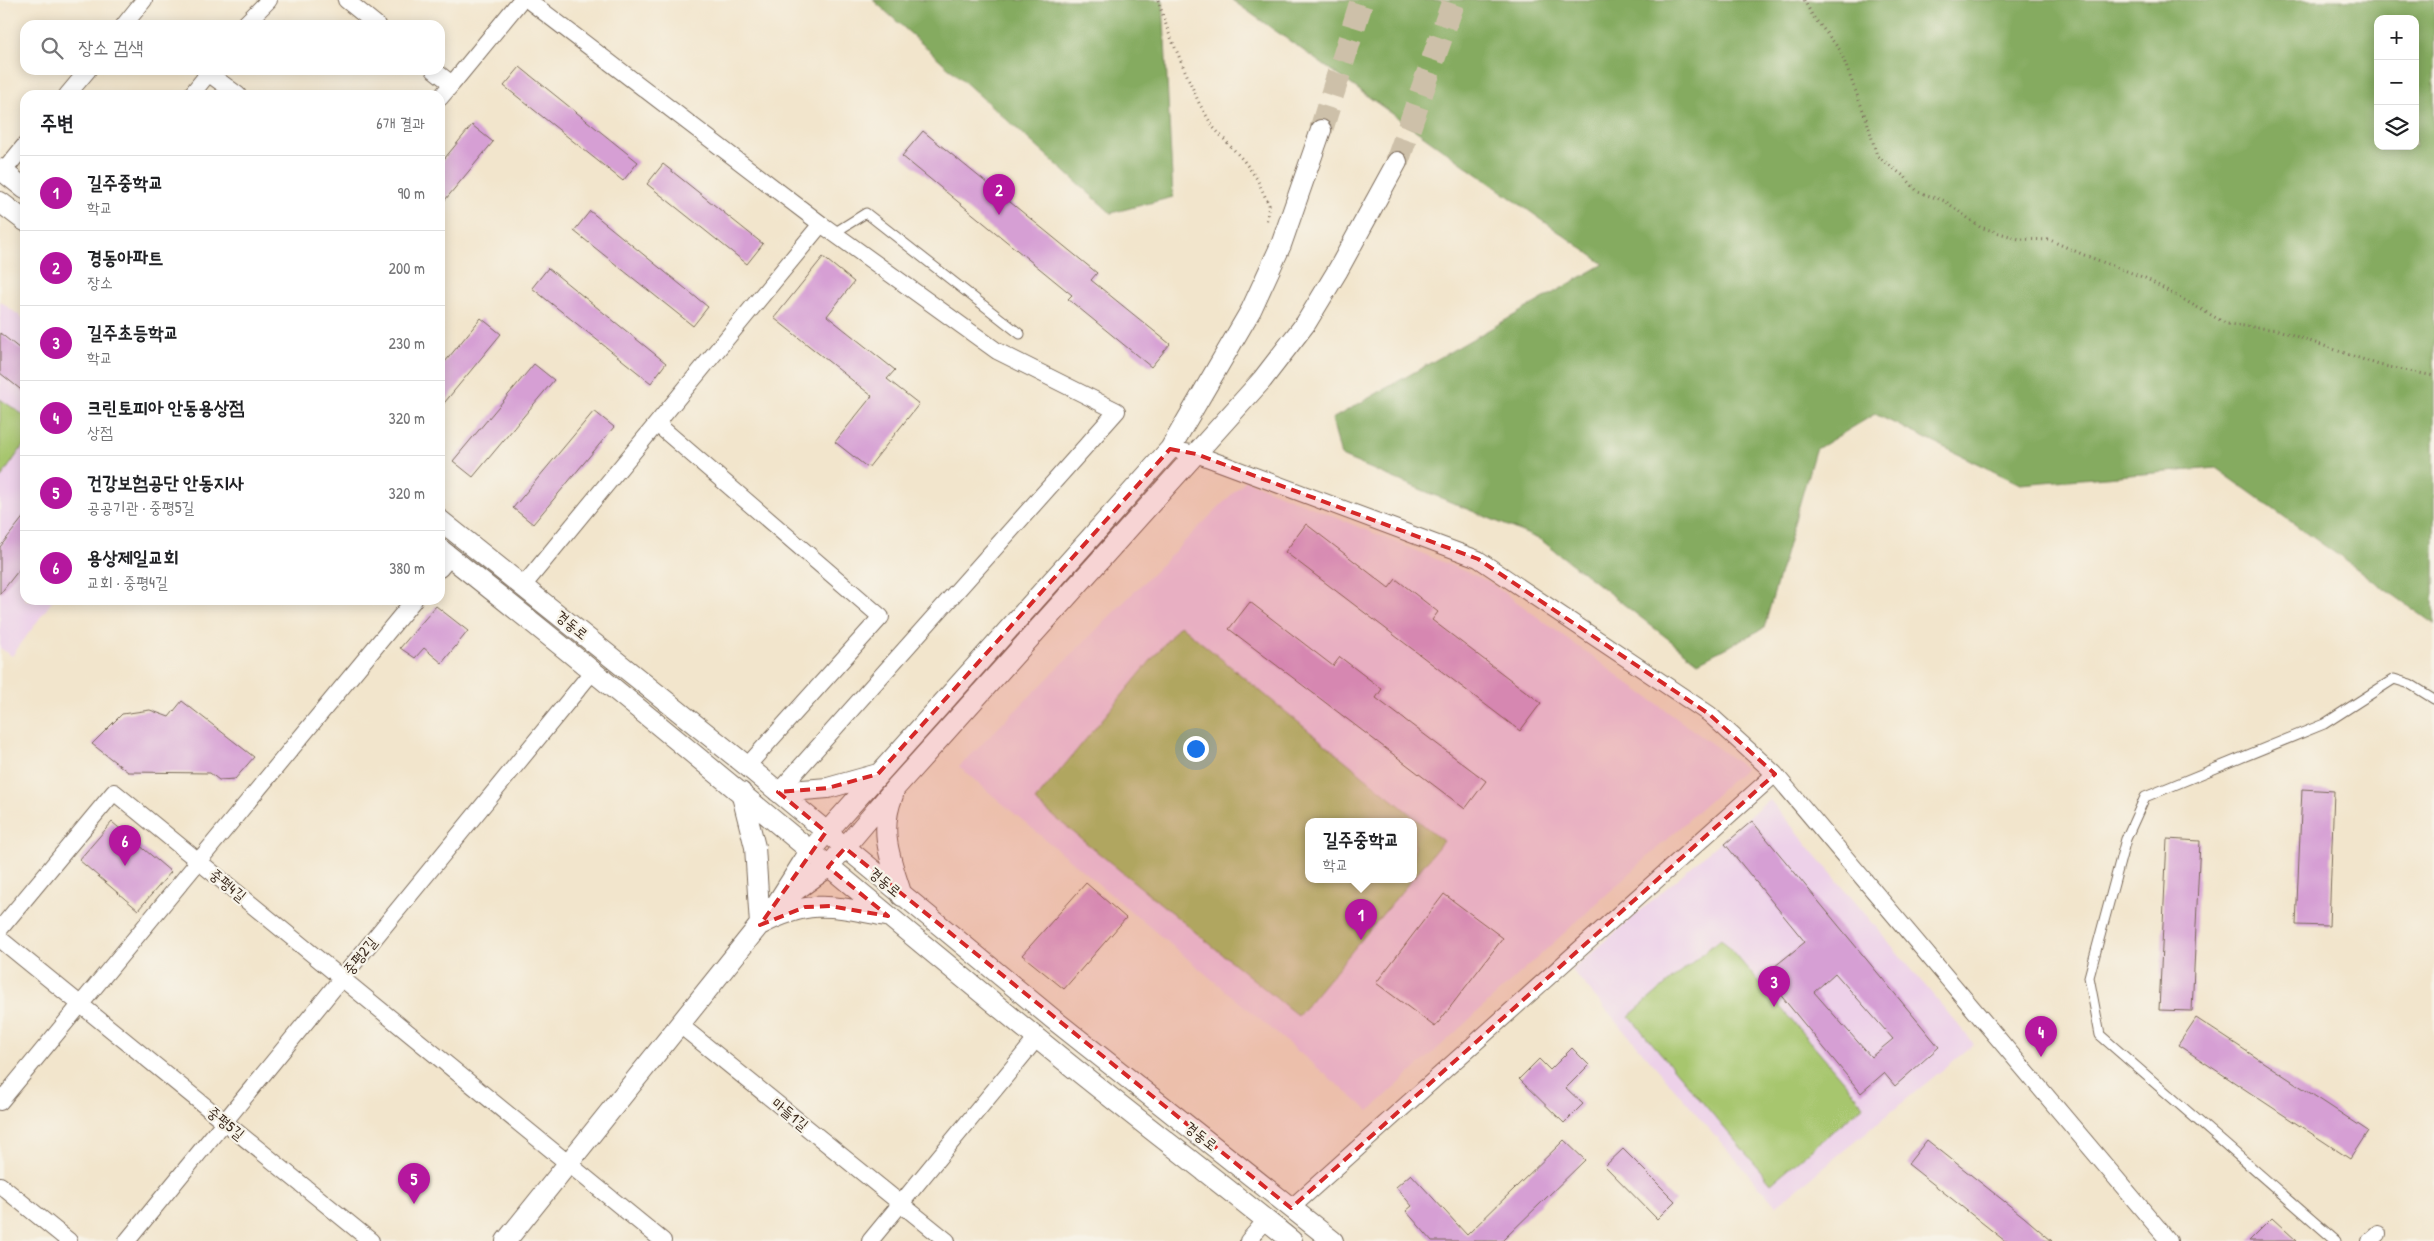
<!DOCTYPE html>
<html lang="ko">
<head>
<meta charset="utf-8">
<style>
	body { margin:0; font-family:"Patrick Hand","Poor Story",sans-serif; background:#f6f6f6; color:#202124 }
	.controls { position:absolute; right:15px; top:15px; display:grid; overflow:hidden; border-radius:10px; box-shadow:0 2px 12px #0003 }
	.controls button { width:45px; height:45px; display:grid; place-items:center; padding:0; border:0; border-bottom:1px solid #e0e0e0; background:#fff; color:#202124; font:25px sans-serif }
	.you { position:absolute; left:1195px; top:748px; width:18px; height:18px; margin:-12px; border:4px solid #fff; border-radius:50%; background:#1a73e8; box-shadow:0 0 0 8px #1a73e833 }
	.badge { display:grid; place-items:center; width:32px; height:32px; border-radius:50%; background:#b5179e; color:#fff; font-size:16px; font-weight:700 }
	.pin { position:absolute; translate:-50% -41px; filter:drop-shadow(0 1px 2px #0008) }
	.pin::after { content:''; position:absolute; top:26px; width:18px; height:15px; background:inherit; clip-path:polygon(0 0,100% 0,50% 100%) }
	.popup { position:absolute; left:1305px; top:818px; width:112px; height:65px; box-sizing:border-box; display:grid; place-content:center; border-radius:10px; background:#fff; filter:drop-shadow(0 1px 4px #0005); font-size:16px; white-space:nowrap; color:#757577 }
	.popup b { font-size:19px; color:#202124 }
	.popup::after { content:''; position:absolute; left:50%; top:100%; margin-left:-10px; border:10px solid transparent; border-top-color:#fff }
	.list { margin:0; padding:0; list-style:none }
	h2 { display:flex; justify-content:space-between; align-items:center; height:65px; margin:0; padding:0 20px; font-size:21px }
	h2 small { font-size:16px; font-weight:400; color:#757577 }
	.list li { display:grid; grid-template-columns:32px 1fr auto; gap:15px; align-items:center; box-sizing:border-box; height:75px; padding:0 20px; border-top:1px solid #e0e0e0 }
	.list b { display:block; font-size:19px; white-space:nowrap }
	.list p { margin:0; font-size:16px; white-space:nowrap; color:#757577 }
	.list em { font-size:16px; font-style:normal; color:#757577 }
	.icon { flex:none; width:28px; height:28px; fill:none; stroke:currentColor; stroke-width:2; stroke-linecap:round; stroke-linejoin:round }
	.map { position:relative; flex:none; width:2434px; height:1241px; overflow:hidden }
	.search { position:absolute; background:#fff; box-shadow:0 2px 12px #0003; left:20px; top:20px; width:425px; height:55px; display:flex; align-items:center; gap:12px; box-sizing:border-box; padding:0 18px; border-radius:15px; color:#757577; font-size:19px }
	.panel { position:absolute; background:#fff; box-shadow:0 2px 12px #0003; left:20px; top:90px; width:425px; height:515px; border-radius:15px }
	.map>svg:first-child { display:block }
</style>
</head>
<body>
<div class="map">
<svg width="2434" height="1241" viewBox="0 0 2434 1241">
	<rect width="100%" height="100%" fill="#f7f3e8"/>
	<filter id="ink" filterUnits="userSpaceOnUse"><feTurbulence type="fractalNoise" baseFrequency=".02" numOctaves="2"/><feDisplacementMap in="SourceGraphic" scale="10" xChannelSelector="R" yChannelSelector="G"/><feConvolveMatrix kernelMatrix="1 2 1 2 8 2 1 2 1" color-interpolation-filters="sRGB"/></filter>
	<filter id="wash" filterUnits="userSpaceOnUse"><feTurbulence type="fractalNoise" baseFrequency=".0096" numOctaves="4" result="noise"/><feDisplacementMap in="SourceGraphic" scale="20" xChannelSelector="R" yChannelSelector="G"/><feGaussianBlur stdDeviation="1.12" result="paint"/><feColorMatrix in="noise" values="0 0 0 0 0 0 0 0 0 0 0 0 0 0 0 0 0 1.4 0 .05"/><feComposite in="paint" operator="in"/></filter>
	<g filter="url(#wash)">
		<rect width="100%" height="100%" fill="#f2e5cc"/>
		<path fill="#edd1e9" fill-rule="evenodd" d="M0,301L25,320V600H53L12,656L0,648Z
			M1246,480L1488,581L1745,768L1369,1111L959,767ZM1308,821H1414V879H1308Z
			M1769,799L1974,1044L1776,1206L1572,970Z"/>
		<path fill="#a7c66e" stroke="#717846" d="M0,399L25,416V443L0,479Z
			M1180,625L1443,841L1414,877V821H1308V879H1412L1298,1016L1035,801Z
			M1721,938L1864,1105L1771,1183L1629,1016Z"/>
		<path fill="#85ab61" stroke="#606a40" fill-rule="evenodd" d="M873,0H1163L1173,197L1111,213Z
			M1232,0H2434V624L2216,468L2020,484L1875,414L1815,450L1764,628L1698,662L1541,540L1341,456L1332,419L1604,264ZM2378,19H2415V146H2378Z"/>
		<g id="blocks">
			<path fill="#d69fd4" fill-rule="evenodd" d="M520,67L638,162L623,181L504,86Z
				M472,125L493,142L440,206V164Z
				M923,131L1097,273L1091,280L1170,344L1151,367L1068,299L1072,295L902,156Z
				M663,164L763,244L747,264L647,184Z
				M590,211L708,307L693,326L574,231Z
				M823,257L854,282L827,316L895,370L887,379L919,404L868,468L835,442L872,396L774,318Z
				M548,268L666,363L651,383L532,288Z
				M481,318L501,334L440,408V368Z
				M0,333L25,353V393L0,373Z
				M534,364L554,380L473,477L453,461Z
				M594,411L614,427L533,524L513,508Z
				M25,515V562L0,594V547Z
				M1306,524L1389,588L1396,579L1438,612L1432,620L1541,703L1520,731L1285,552Z
				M1250,602L1333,666L1340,657L1382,689L1376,698L1486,781L1465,809L1229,629Z
				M436,606L468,631L442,663L424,648L415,658L400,648Z
				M182,701L254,757L235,779L219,780L210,773L128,772L92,744L122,714L150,710L169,717Z
				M2302,789L2334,791L2329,926L2296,925Z
				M1752,821L1939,1047L1895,1086L1884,1073L1861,1093L1764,975L1805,942L1725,844ZM1835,973L1893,1039L1871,1057L1814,992Z
				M112,822L171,872L138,910L79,860Z
				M2167,839L2200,841L2192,1011L2159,1010Z
				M1086,883L1126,918L1064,989L1022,955Z
				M1444,894L1503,938L1435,1027L1376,983Z
				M2196,1018L2368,1131L2350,1159L2178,1045Z
				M1572,1048L1589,1065L1566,1088L1583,1104L1564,1123L1519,1079L1539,1059L1550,1070Z
				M1564,1140L1585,1160L1502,1241H1432L1406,1211L1412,1206L1396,1187L1411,1174L1467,1235Z
				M1927,1140L2024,1217L2052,1241H2005L1908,1164Z
				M1623,1149L1675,1201L1657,1219L1605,1166Z
				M2272,1218L2297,1241H2249Z"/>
		</g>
	</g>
	<g filter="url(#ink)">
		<use href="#blocks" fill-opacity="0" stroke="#7b6b5b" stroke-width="1"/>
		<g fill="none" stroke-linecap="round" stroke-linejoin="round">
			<path stroke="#cdc0a9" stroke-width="24" stroke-dasharray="24 12" stroke-linecap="butt" d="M1321,130L1362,0
				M1397,162L1454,0"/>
			<g stroke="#7b6b5b" stroke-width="11">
				<path id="service" d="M834,233L866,213L1020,334
					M2336,1241L2100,1035L2089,977L2126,839L2145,797L2324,724L2394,679L2410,684L2434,699"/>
			</g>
			<g stroke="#7b6b5b" stroke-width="18">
				<path id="minor" d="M346,0L377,25
					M528,0L821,224L997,351L1117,411L778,792
					M124,25L144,0
					M244,25L269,0
					M204,70L238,95
					M434,70L452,84L521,0
					M67,95L88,70
					M191,95L211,70
					M440,98L452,84
					M3,172L25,145
					M657,424L881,617L747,766
					M1170,449L1196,454L1478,559L1709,714L1775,774
					M440,569L450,557
					M523,586L821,224
					M0,929L114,792L663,1241
					M0,939L371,1241
					M680,1025L947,1241
					M0,1102L414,600
					M0,1185L69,1241
					M1291,1208L1775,774L2169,1241
					M127,1241L592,672
					M870,1241L1037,1038
					M1248,1241L1266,1220
					M2370,1241L2378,1234"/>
			</g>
			<g stroke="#7b6b5b" stroke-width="22">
				<path id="tertiary" d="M0,169L25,189
					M0,202L25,221
					M440,520L747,766L1053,1019L1333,1241
					M440,549C641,707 835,873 1033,1035C1118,1105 1206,1171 1292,1241
					M741,792L755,847L760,925C811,898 832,906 886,916
					M778,792L828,788L878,774
					M893,795C878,832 891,860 902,896
					M785,898L828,867L896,787L1262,380L1306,323L1338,270L1397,162
					M506,1241L777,903L810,851L1170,449L1251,310L1281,245L1321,130"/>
			</g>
			<path stroke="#7b6b5b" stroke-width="3" stroke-dasharray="1 4" stroke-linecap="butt" d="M1158,0L1168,31L1199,103L1213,127L1244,161L1257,179L1269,205L1266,224
				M1804,0L1812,15L1840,50L1867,121L1877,156L1905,177L1918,192L1945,201L1980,227L2019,239L2050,240L2084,255L2145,278L2227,324L2278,330L2379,365L2434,376"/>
			<use href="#service" stroke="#fff" stroke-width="9"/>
			<use href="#minor" stroke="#fff" stroke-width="16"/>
			<use href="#tertiary" stroke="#fff" stroke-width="20"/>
		</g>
	</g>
	<path fill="#d62828" fill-opacity="0.2" stroke="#d62828" stroke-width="4" stroke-dasharray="10 6" stroke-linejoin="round" d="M1170,449L1196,454L1478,559L1709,714L1775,774L1291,1208L845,848L828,867L888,916L830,906L805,907L760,925L826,832L778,792L828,788L878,774Z"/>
	<g text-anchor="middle" stroke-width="4.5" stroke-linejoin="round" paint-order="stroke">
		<g font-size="15" fill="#3b2a1e" stroke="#f7f3e8">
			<text transform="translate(572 625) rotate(39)" y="5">경동로</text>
			<text transform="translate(885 882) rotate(40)" y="5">경동로</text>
			<text transform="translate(228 885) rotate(39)" y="5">중평4길</text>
			<text transform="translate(360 956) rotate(-51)" y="5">중평2길</text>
			<text transform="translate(790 1114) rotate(39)" y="5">마들1길</text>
			<text transform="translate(226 1123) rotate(39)" y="5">중평5길</text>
			<text transform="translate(1201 1136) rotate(38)" y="5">경동로</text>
		</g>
	</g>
</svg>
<div class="controls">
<button>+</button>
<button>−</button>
<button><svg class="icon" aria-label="layers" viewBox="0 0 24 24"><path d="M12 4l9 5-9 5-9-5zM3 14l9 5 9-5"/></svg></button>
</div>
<div class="you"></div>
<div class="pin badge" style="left:1361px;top:940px">1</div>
<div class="popup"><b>길주중학교</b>학교</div>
<div class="pin badge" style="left:999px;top:215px">2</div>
<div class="pin badge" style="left:1774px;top:1007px">3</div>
<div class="pin badge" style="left:2041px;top:1057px">4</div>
<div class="pin badge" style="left:414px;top:1204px">5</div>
<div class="pin badge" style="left:125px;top:866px">6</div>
<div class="search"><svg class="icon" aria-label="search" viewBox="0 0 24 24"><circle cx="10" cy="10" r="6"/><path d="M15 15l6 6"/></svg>장소 검색</div>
<section class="panel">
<h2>주변<small>6개 결과</small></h2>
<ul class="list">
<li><span class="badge">1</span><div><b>길주중학교</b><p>학교</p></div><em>90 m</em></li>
<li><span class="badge">2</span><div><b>경동아파트</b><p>장소</p></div><em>200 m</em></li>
<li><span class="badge">3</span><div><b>길주초등학교</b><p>학교</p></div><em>230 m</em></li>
<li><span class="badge">4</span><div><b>크린토피아 안동용상점</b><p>상점</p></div><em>320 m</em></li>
<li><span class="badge">5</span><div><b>건강보험공단 안동지사</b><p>공공기관 · 중평5길</p></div><em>320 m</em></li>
<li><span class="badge">6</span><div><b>용상제일교회</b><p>교회 · 중평4길</p></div><em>380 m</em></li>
</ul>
</section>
</div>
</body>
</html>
